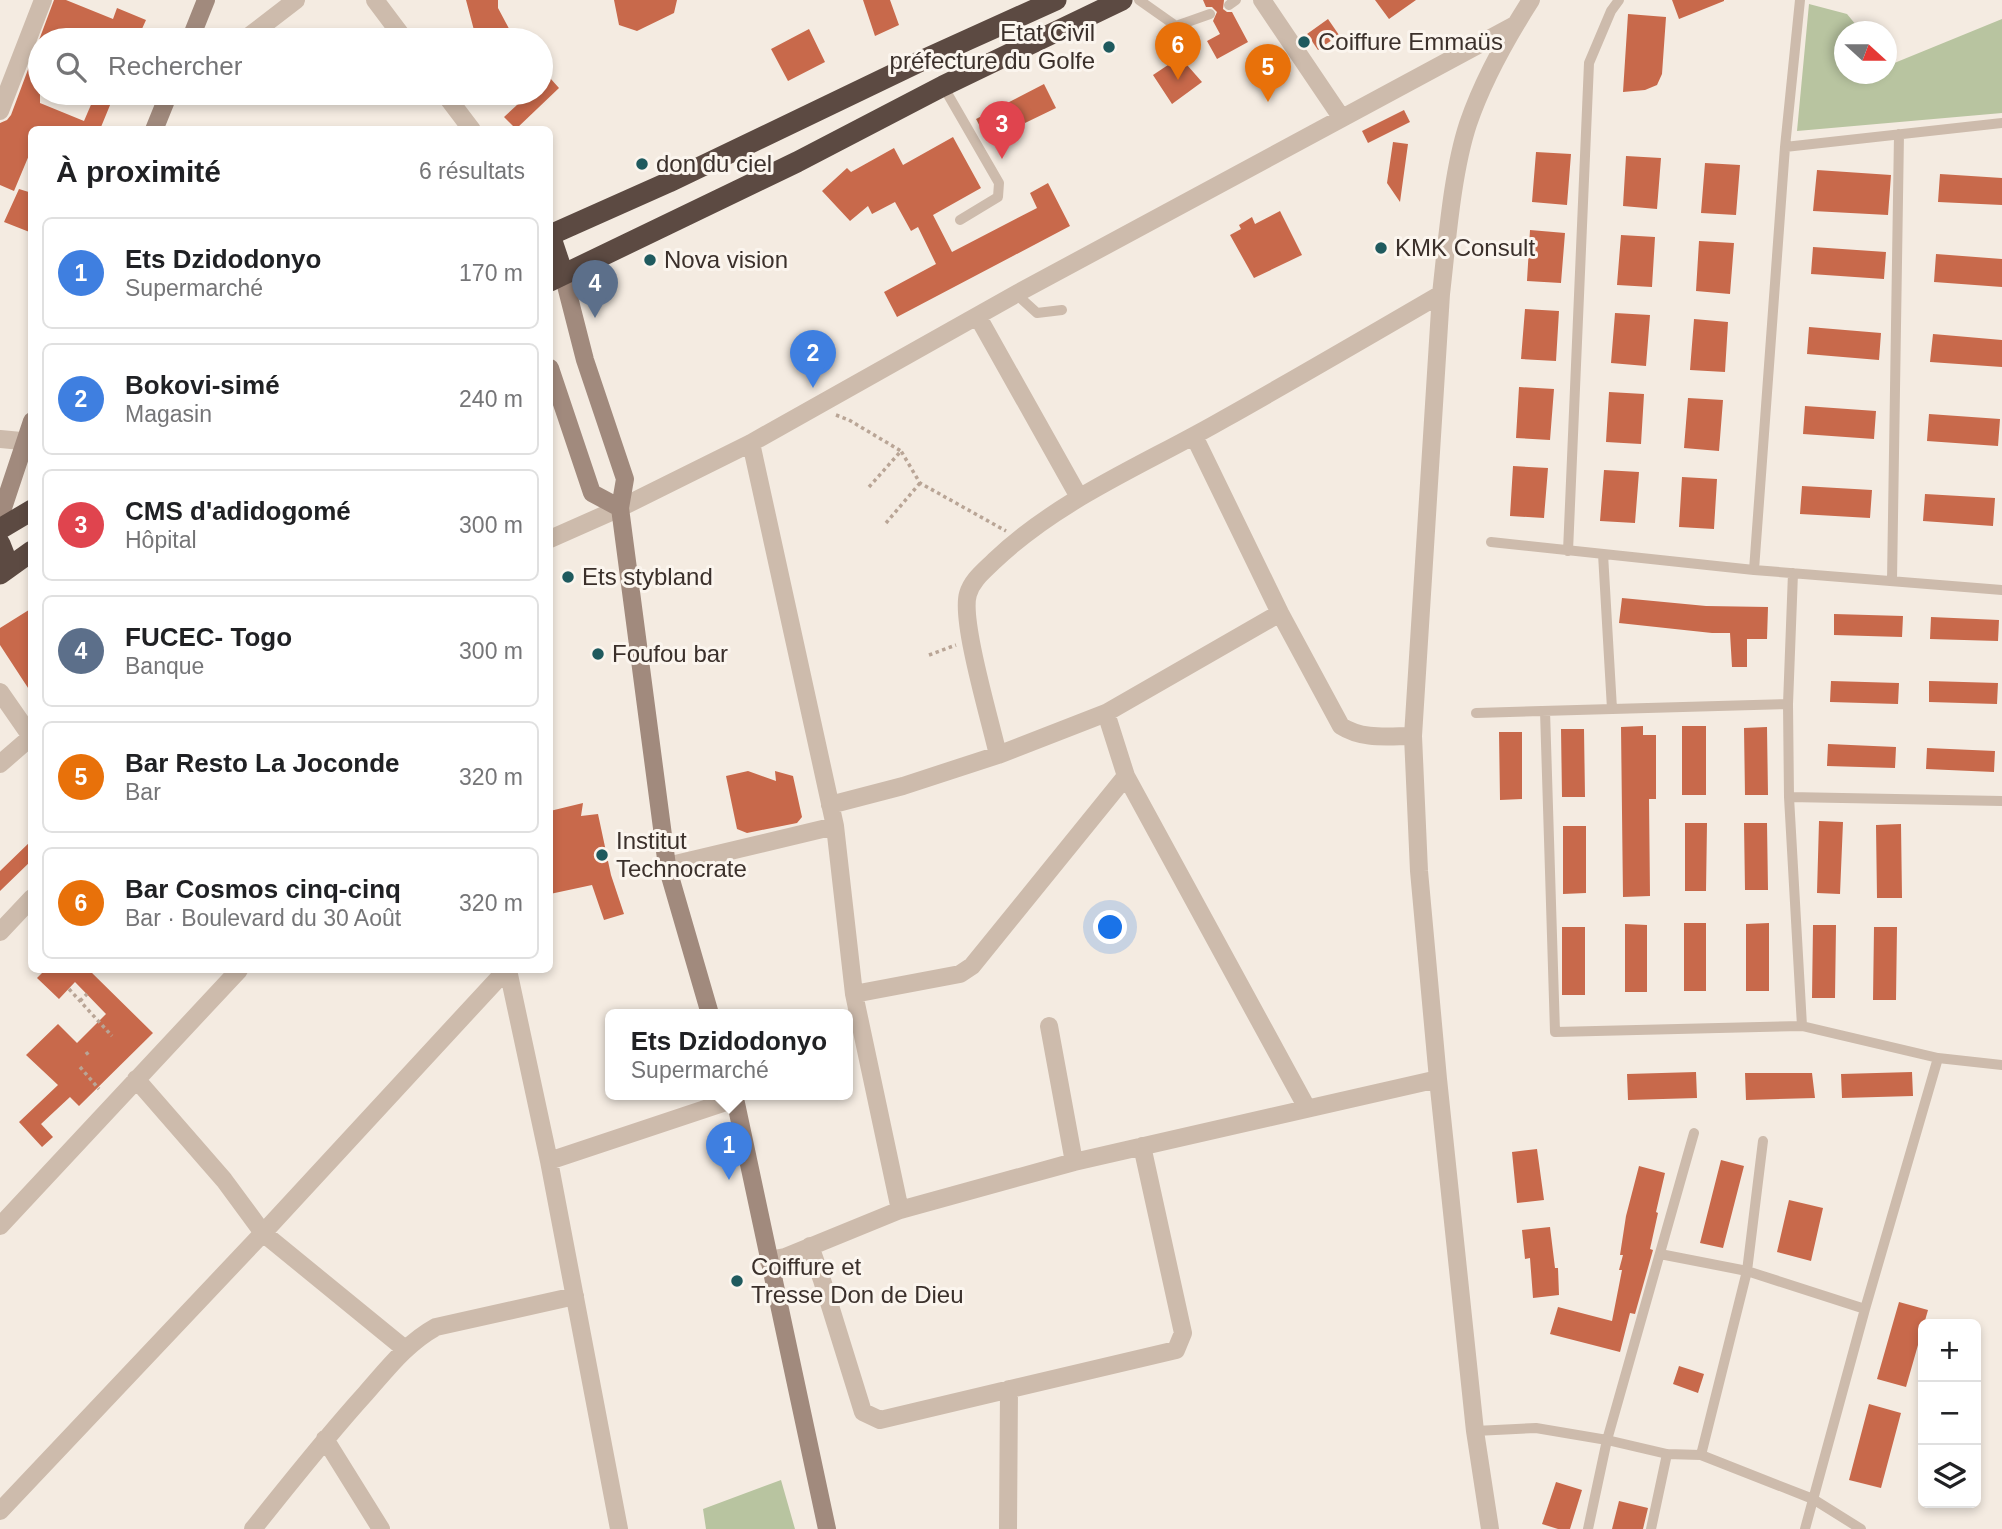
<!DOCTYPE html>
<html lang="fr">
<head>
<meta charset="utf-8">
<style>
	body { margin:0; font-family:Arial,sans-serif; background:#f2f2f2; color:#202124 }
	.controls { position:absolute; right:21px; bottom:21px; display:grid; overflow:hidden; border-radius:10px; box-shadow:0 4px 10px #0003 }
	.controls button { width:63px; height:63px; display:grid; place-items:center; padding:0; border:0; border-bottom:2px solid #e0e0e0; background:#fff; color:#202124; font:35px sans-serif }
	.compass { position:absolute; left:1834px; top:21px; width:63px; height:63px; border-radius:50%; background:#fff; box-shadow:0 4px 10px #0003; rotate:111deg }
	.you { position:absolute; left:1111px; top:928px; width:24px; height:24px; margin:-18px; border:5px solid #fff; border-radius:50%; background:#1a73e8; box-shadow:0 0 0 10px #1a73e833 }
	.badge { display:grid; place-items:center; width:46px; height:46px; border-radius:50%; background:#ea580c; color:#fff; font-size:23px; font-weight:700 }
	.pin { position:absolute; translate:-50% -58px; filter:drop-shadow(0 2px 4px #0008) }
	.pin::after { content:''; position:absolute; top:37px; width:24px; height:21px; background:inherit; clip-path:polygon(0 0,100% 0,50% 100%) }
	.popup { position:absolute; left:605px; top:1009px; width:248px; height:91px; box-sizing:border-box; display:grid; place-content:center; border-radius:10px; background:#fff; filter:drop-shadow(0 2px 5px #0005); font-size:23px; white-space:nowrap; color:#757577 }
	.popup b { font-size:26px; color:#202124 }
	.popup::after { content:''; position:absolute; left:50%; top:100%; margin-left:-14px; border:14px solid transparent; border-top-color:#fff }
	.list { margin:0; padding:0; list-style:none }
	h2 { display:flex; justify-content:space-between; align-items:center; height:91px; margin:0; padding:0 28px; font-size:30px }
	h2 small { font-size:23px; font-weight:400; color:#757577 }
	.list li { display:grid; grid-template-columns:46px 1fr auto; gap:21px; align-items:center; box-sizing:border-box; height:112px; margin:0 14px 14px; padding:0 14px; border:2px solid #e0e0e0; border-radius:10px }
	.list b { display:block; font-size:26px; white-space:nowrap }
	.list p { margin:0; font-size:23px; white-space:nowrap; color:#757577 }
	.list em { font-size:23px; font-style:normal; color:#757577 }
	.icon { flex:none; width:38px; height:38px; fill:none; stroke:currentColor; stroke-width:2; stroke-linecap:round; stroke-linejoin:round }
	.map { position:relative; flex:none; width:2002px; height:1529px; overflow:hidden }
	.search { position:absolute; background:#fff; box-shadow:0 4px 10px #0003; left:28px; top:28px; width:525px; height:77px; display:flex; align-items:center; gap:18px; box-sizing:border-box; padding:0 24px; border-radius:38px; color:#757577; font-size:26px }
	.panel { position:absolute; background:#fff; box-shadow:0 4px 10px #0003; left:28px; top:126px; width:525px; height:847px; border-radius:10px }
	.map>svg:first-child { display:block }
</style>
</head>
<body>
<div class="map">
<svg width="2002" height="1529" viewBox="0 0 2002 1529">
	<rect width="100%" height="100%" fill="#f4ebe1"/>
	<path fill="#b8c4a0" d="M1809,4L1847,14L1861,31L1844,32V74H1886L1887,66L2002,19V113L1797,131Z
		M781,1480L795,1529H706L703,1509Z"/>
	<path fill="#c8694b" d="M54,0H66L113,19L117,8L146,20L137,40H40V103L84,121L96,93H115L101,127L104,130H32V148L14,191L0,185V123L7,120L11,115Z
		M466,0H498V8L515,40H480L475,34Z
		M614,0H677L674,13L637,31L619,25Z
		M863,0H890L899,25L875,36Z
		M1203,0H1224L1223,9L1227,12H1232L1248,42L1217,59L1207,41L1220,34L1213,21L1217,12L1212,7H1206Z
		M1375,0H1416L1389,19Z
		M1672,0H1724V1L1679,19Z
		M1628,14L1666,17L1662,74L1657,85L1645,90L1623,92Z
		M1328,19L1339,35L1318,50L1307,34Z
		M809,29L825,62L788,81L771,49Z
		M1180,57L1202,82L1172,104L1153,75Z
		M541,68L559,88L516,129L504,117L530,93H541Z
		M1044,84L1056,108L1025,123L1022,118L985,136L976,119Z
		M1404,110L1410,122L1368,143L1362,131Z
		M953,137L981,188L933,215L952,252L1037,208L1030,193L1048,183L1070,226L897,317L884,292L936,264L918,227L911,231L895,202L872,214L868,206L850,221L822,191L847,168L851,172L894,148L903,165Z
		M1393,142L1408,144L1400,202L1387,183Z
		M1536,152L1571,154L1567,205L1532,202Z
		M1626,156L1661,158L1657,209L1623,206Z
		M1705,163L1740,165L1736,215L1701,213Z
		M1817,170L1891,175L1888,215L1813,211Z
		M1940,174L2002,178V205L1938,202Z
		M19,189L32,193V233L4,222Z
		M1280,211L1302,255L1254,278L1230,235L1241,229L1239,225L1252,217L1255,224Z
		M1530,230L1565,233L1561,283L1527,281Z
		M1621,235L1655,237L1652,287L1617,285Z
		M1699,241L1734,243L1730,294L1696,291Z
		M1813,247L1886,252L1884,279L1811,274Z
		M1936,254L2002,259V287L1934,282Z
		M1525,309L1559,311L1556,361L1521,359Z
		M1615,313L1650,315L1646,366L1611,363Z
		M1694,319L1728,322L1725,372L1690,370Z
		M1809,327L1881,333L1879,360L1807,354Z
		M1933,334L2002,340V367L1930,362Z
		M1519,387L1554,389L1550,440L1516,438Z
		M1609,392L1644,394L1641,444L1606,442Z
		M1688,398L1723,400L1719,451L1684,448Z
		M1805,406L1876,411L1874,439L1803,434Z
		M1929,414L2000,419L1998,446L1927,441Z
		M1513,466L1548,468L1544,518L1510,516Z
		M1604,470L1639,472L1635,523L1600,521Z
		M1682,477L1717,479L1714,529L1679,527Z
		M1802,486L1872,490L1870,518L1800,514Z
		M1925,494L1995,498L1993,526L1923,521Z
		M1622,598L1706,606L1768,607L1767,639H1747V667H1732L1730,633H1712L1619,623Z
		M32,608V694L0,645V628Z
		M1834,614L1903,616L1902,637L1834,635Z
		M1931,617L1999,620L1998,641L1930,639Z
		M1831,681L1899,683L1898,704L1830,702Z
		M1929,681L1998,683L1997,704L1929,702Z
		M1643,726V735H1656V799H1649L1650,896L1623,897L1621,727Z
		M1682,726H1706V795H1682Z
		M1767,727L1768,795H1745L1744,728Z
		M1561,729H1584L1585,797H1562Z
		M1499,732H1522V799L1500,800Z
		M1828,744L1896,747L1895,768L1827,766Z
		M1927,748L1995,751L1994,772L1926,769Z
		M748,771L776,781L775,771L793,776L802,817L797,823L747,833L737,829L726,776Z
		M583,803L581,816L598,814L611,875L624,914L604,920L592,885L550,894V811Z
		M1819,821L1843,822L1840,894L1817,893Z
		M1685,823H1707L1706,891H1685Z
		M1744,823H1767L1768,890H1745Z
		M1901,824L1902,898H1877L1876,825Z
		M1563,826H1586V893L1563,894Z
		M32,840V860L0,891V871Z
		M1684,923H1706V991H1684Z
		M1769,923V991H1746V924Z
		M1625,924L1647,925V992H1625Z
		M1813,925H1836L1835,998H1812Z
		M1562,927H1585V995H1562Z
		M1874,927H1897L1896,1000H1873Z
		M45,970H89L153,1033L79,1106L70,1097L41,1124L53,1137L42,1147L19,1122L58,1085L26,1055L58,1024L77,1043L106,1014L75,982L59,999L37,978Z
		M1696,1072L1697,1098L1628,1100L1627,1074Z
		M1912,1072L1913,1096L1842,1098L1841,1074Z
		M1745,1073H1812L1815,1098L1746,1100Z
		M1537,1149L1544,1200L1517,1203L1512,1152Z
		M1721,1160L1744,1166L1723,1248L1700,1243Z
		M1639,1166L1665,1173L1656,1212L1658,1213L1650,1249L1653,1250L1635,1314L1630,1313L1620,1352L1550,1334L1558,1307L1612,1321L1622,1270H1619L1623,1255H1620L1626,1216Z
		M1789,1200L1823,1208L1811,1261L1777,1252Z
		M1550,1227L1555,1268H1558L1559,1295L1533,1298L1530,1258L1525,1259L1522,1230Z
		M1899,1302L1928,1310L1906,1387L1877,1379Z
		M1679,1366L1704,1374L1698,1393L1673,1384Z
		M1869,1404L1901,1413L1881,1488L1849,1480Z
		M1556,1482L1582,1490L1570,1529H1558L1542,1524Z
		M1619,1501L1648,1508L1643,1529H1612Z"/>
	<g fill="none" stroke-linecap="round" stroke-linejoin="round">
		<path stroke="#b9a596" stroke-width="3.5" stroke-dasharray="3.5 3.5" stroke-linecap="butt" d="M836,415L849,420L901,451
			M869,487L901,451L920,483L1006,531
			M886,523L920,483
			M929,655L956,645
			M69,989L112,1036
			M80,1001L87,994
			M86,1052L90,1057
			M80,1067L99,1089"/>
		<path stroke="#cdbbac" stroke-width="10" d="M1139,0L1176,26L1210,14
			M1229,5L1236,0
			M943,86L999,183L998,197L960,220
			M1785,147L2002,123
			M1016,294L1037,313L1062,310
			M1491,542L1754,570L1785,147L1800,0
			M1568,551L1589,63L1611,11L1619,0
			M1603,554L1612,709
			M1754,570L2002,590
			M1892,581L1899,134
			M1545,711L1555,1032L1802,1026L1789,797L1788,704L1793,573
			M1476,713L1788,704
			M1789,797L2002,801
			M1802,1026L1938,1058L1865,1309L1805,1529
			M1938,1058L2002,1065
			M1660,1254L1747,1271L1865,1309
			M1475,1431L1536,1428L1607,1440L1667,1454L1701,1455L1813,1499L1861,1529
			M1701,1455L1747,1271L1763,1141
			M1588,1529L1607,1440L1694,1133
			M1651,1529L1667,1454"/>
		<path stroke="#cdbbac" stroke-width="18" d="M375,0L405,40
			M1262,0L1341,117
			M244,40L296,0
			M444,93L472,130
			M0,111L43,0
			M978,317L1079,497
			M1194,436L1280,613L1341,726C1363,740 1388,736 1413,736
			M0,439L32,442
			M751,443L835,826L854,994L900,1210
			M550,539L620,508L751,443L1016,294L1515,25
			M0,692L32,738
			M998,755C991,723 960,620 968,594C972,580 984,571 994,561C1060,498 1146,464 1224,419C1297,378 1369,336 1441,294
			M0,764L31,737
			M1126,776L1307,1108
			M830,805L903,786L998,755L1106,713L1280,613
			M667,866L835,826
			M0,932L32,898
			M508,970L549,1161L619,1529
			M854,994L960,974L972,966L1126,776L1106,713
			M1049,1026L1074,1162
			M136,1079L224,1180L263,1233L405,1349
			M549,1161L735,1099
			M0,1226L239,970
			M810,1246L822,1280L863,1412L880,1420L1176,1350L1183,1333L1142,1146
			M768,1260L785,1257L900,1210L1074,1162L1438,1079
			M325,1439L381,1529
			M0,1511L263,1233L506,970
			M253,1529C290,1483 326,1437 366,1393C388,1368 407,1343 436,1327L575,1296
			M1008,1529L1009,1389
			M1490,1529L1475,1431L1438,1079L1419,871L1413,736L1441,294C1447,242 1452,173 1468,124C1483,80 1506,39 1531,0"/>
		<path stroke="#a18a7d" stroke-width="18" d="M190,40L206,0
			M154,130L169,93
			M563,274L585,360L625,479L620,508L667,866L710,1014
			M550,368L592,493L620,508
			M0,517L32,421
			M734,1094L827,1529"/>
		<path stroke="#5c4a42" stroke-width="21" d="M550,235L669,182L923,60L1056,0
			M550,235L563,274
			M550,281L797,162L943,86L1122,0
			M0,529L32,510
			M0,544L9,567
			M0,574L32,551"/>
	</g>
	<g fill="#1f5a5e" stroke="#fbf5ee" stroke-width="2.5">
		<circle cx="1304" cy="42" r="7"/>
		<circle cx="1109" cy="47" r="7"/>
		<circle cx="642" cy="164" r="7"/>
		<circle cx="1381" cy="248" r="7"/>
		<circle cx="650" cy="260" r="7"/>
		<circle cx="568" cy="577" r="7"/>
		<circle cx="598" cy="654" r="7"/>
		<circle cx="602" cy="855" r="7"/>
		<circle cx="737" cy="1281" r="7"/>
	</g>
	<g text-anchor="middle" stroke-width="6" stroke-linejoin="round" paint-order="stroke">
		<g font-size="24" fill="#3b302b" stroke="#fbf5ee" text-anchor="start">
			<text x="1095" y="41" text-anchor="end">Etat Civil<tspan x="1095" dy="28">préfecture du Golfe</tspan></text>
			<text x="1318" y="50">Coiffure Emmaüs</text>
			<text x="656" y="172">don du ciel</text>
			<text x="1395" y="256">KMK Consult</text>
			<text x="664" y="268">Nova vision</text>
			<text x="582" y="585">Ets stybland</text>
			<text x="612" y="662">Foufou bar</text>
			<text x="616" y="849">Institut<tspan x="616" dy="28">Technocrate</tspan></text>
			<text x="751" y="1275">Coiffure et<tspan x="751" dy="28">Tresse Don de Dieu</tspan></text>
		</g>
	</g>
</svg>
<div class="controls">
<button>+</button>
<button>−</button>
<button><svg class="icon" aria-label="layers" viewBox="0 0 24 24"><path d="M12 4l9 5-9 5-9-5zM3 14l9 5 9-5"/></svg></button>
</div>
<svg class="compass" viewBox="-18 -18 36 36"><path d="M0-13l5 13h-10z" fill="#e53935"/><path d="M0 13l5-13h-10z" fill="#757577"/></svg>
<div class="you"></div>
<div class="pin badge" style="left:729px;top:1180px;background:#3f7fe0">1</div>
<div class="popup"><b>Ets Dzidodonyo</b>Supermarché</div>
<div class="pin badge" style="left:813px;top:388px;background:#3f7fe0">2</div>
<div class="pin badge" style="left:1002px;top:159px;background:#e0444e">3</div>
<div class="pin badge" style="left:595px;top:318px;background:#5c6f8a">4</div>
<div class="pin badge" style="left:1268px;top:102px;background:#e8710a">5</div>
<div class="pin badge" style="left:1178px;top:80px;background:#e8710a">6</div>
<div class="search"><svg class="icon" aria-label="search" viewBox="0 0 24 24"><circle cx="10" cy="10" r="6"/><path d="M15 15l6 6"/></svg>Rechercher</div>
<section class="panel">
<h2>À proximité<small>6 résultats</small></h2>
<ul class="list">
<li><span class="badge" style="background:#3f7fe0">1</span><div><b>Ets Dzidodonyo</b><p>Supermarché</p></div><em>170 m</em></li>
<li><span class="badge" style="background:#3f7fe0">2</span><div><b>Bokovi-simé</b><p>Magasin</p></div><em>240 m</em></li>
<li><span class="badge" style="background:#e0444e">3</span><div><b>CMS d'adidogomé</b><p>Hôpital</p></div><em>300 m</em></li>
<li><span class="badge" style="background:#5c6f8a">4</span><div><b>FUCEC- Togo</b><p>Banque</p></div><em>300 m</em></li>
<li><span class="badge" style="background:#e8710a">5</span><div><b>Bar Resto La Joconde</b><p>Bar</p></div><em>320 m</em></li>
<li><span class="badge" style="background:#e8710a">6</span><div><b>Bar Cosmos cinq-cinq</b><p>Bar · Boulevard du 30 Août</p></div><em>320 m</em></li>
</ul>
</section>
</div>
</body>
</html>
